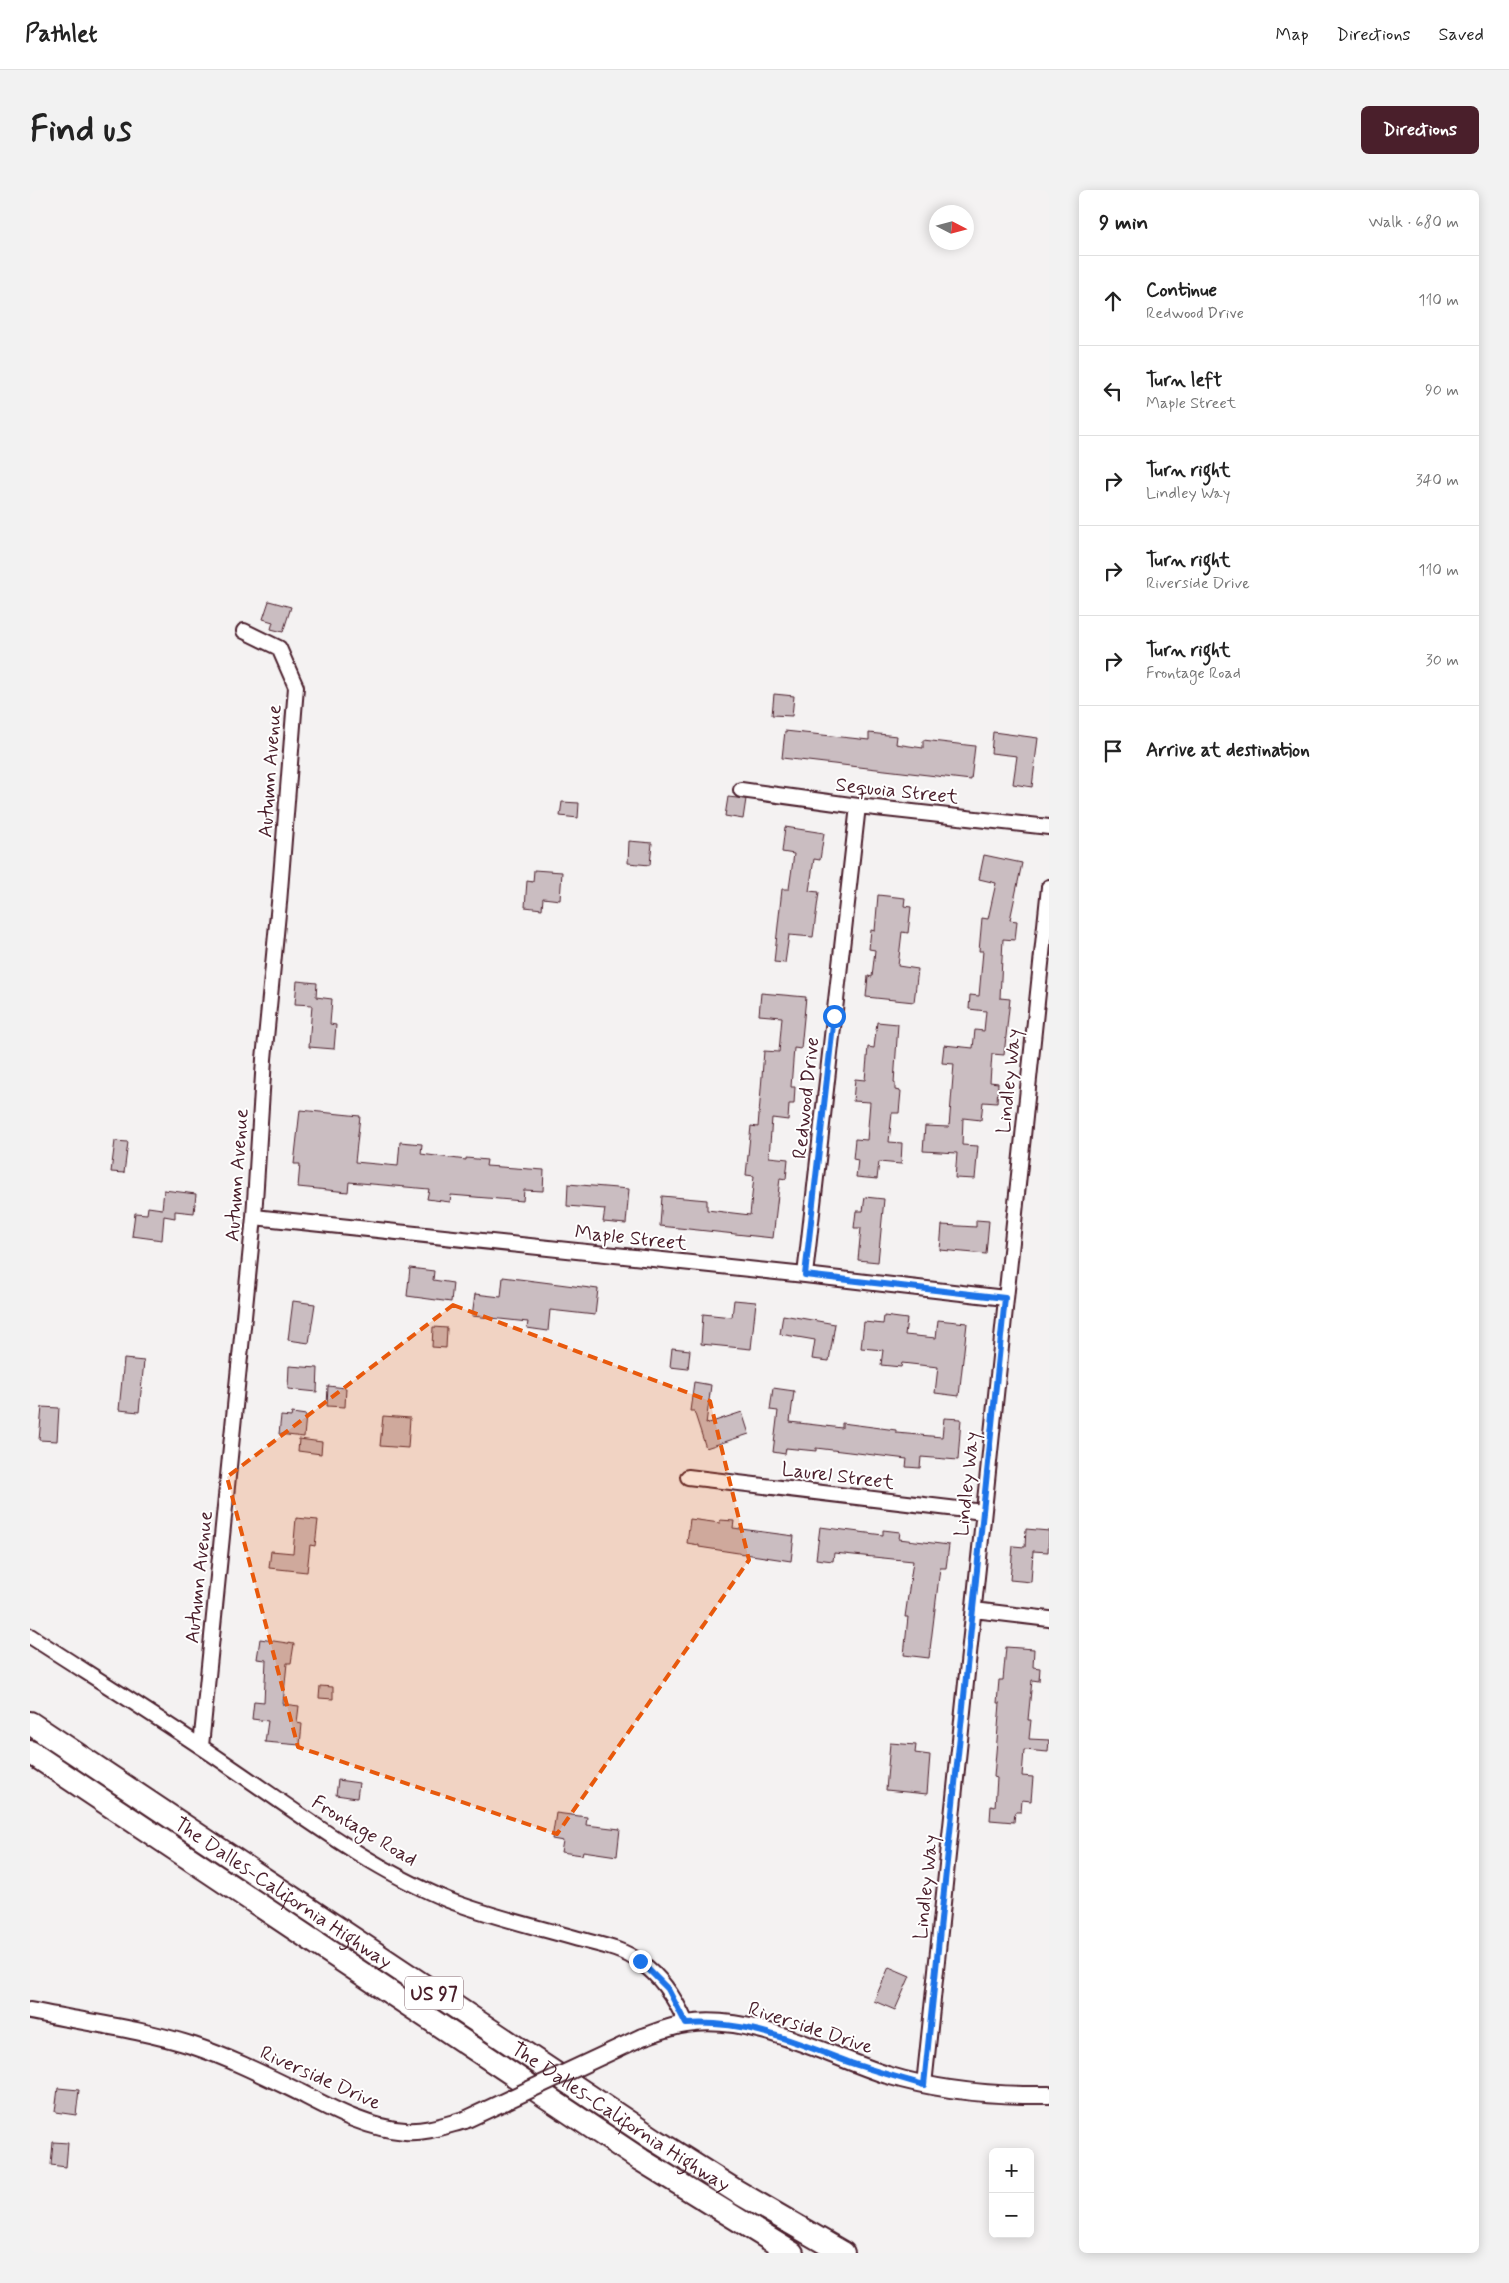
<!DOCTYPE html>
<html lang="en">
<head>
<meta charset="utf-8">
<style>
	body { margin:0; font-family:Mynerve,sans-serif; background:#f2f2f2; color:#222 }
	.controls { position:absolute; right:15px; bottom:15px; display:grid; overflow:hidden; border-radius:8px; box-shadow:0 2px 12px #0003 }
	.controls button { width:45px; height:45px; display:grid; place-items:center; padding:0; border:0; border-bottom:1px solid #e0e0e0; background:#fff; color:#222; font:25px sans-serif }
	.compass { position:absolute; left:899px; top:15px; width:45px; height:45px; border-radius:50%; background:#fff; box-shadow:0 2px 12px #0003; rotate:96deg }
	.stop { position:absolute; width:15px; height:15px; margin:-11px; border:4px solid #1a73e8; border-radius:50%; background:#fff }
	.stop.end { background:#1a73e8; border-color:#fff; box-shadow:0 1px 5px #0008 }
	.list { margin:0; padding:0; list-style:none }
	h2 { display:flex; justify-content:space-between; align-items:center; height:65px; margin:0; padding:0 20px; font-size:21px }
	h2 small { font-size:16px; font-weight:400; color:#767676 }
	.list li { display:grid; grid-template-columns:32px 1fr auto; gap:15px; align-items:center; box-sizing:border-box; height:90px; padding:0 20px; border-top:1px solid #e0e0e0 }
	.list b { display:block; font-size:19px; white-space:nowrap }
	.list p { margin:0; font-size:16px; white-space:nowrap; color:#767676 }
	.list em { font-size:16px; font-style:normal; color:#767676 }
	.icon { flex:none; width:28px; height:28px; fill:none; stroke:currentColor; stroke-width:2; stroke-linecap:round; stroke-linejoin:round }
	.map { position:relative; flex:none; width:1019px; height:2063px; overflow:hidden; border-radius:8px }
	header { display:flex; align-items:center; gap:30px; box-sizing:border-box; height:70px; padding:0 25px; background:#fff; border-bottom:1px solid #e0e0e0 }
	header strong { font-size:24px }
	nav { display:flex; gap:28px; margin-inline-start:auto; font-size:18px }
	.intro { display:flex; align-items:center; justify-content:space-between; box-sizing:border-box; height:120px; padding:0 30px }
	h1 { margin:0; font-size:35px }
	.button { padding:12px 22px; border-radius:8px; background:#4a1f2b; color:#fff; font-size:18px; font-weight:700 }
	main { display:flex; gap:30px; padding:0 30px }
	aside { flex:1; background:#fff; border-radius:8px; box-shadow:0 2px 12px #0003 }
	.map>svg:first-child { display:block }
</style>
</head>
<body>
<header>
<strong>Pathlet</strong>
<nav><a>Map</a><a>Directions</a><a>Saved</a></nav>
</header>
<div class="intro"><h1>Find us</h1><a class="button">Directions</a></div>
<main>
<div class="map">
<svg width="1019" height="2063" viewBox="0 0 1019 2063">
	<rect width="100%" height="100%" fill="#f4f2f2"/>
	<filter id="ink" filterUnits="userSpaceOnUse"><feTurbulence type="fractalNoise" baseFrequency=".02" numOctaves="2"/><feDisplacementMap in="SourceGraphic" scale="10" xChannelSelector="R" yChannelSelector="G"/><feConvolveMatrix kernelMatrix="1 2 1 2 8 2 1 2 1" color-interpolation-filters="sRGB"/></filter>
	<g filter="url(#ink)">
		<path fill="#cabdc1" stroke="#4a1f2b" d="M239,411L261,417L253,442L241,439L243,432L233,429Z
			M744,504L764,506L762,526L742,525Z
			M755,541L839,550V543L867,546L866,554L893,558V550L945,556L941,590L752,568Z
			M963,542L1008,548L1002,597L983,594L987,566L961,563Z
			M698,607L716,609L713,629L695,626Z
			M532,612L549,613L548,628L530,626Z
			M755,637L794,643L790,670L784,669L779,701L789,702L783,747L759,745L755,773L744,772L752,699H759L764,664L752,662Z
			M599,651L622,653L620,675L598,673Z
			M954,665L992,673L980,730L987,731L985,750L973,749L970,808L980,809L974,865L962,864L960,892L968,893L967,913L953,912L951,930L933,928L932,955L948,956L945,989L925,988L927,963L893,961L895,936L919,937L924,874L912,873L914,855L943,858L945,840L954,841L956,821L939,819L940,805L949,806L953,761H949L952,728L958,729L966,693L949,689Z
			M504,680L532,682L530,710L513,708L512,719L495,717L497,691L503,692Z
			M848,705L875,708L874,716L881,717L878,743L872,742L868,776L888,779L884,812L836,807L838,786L842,787L845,760L839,759L841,740L845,741Z
			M267,791L287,793L286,807L302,809L300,834L306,835L304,859L279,857L282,815L265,814Z
			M731,803L776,807L771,859L764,858L761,897H765L764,914H759L758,930L742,928L739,967L758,969L756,989L750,988L743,1048L630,1036L632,1006L677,1010V1020L720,1025L724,986L716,985L721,936L728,937L734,861L749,862L752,827L729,825Z
			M847,832L868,834L864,893H865V900L871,901L869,923H862L859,952L872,953L871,974L849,972L847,989L826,987L828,970L823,969L825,949L837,950L840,912L823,911L825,889L835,890L838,857L844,858Z
			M270,920L330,926L325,972L368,976L370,952L392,954L391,964L436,970V968L457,970L456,976L514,980L513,1001L494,1000L493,1011L421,1005L420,1012L397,1009L399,999L319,992L318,1002L268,997L270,974H264Z
			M85,951L98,952L94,983L81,982Z
			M538,994L599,999L596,1034L573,1032L575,1019L537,1016Z
			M134,1000L166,1004L164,1023L145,1021V1028L134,1026L132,1050L102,1046L105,1023L117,1024L118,1017L132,1019Z
			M835,1007L854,1009L848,1072L828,1070L831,1038H824L826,1021H833Z
			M946,1030L959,1031L956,1064L910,1060L912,1035L946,1037Z
			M380,1078L404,1081L403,1090L423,1093L421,1112L377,1106Z
			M473,1087L568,1099L565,1125L520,1120L518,1141L497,1138L498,1132L442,1126L445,1104L471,1107Z
			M704,1110L726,1112L721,1159L671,1154L673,1124L702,1127Z
			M263,1111L285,1114L279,1153L258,1150Z
			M753,1125L805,1134L799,1171L782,1169L785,1150L750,1144Z
			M854,1126L877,1129L875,1145L906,1148L908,1130L937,1133L929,1206L905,1203L908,1177L872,1173L871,1177L851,1175L853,1160L831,1158L834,1132L853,1134Z
			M403,1137L417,1138L416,1158L402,1157Z
			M642,1158L660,1160L658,1179L640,1177Z
			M94,1169L114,1171L109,1222L89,1220Z
			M259,1176L288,1178L287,1202L258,1199Z
			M664,1192L681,1195L676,1234L712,1222L719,1244L676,1258L664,1221H660Z
			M298,1196L316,1198L315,1217L297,1216Z
			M743,1198L764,1201L760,1232L812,1238V1233L866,1240V1243L912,1247L914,1228L931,1229L928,1270L891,1267L890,1278L876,1277L877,1269L786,1258V1261L756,1258L755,1264L743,1262L748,1221L740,1220Z
			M12,1217L29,1218L27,1251L9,1250Z
			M262,1223L276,1225L274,1247L249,1244L251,1226L261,1227Z
			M353,1226L380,1228L378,1258L350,1256Z
			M269,1249L292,1252L291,1264L268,1261Z
			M266,1328L288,1330L285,1356L280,1355L277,1382L239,1378L241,1361L263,1363Z
			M660,1329L690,1333V1330L704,1331L703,1338L764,1346L761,1371L669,1357V1355L657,1353Z
			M790,1337L853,1345V1340L870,1342L869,1349L919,1355L916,1378H910L899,1468L874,1465L878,1427H875L883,1371L804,1363L803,1371L786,1369Z
			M996,1339L1019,1341L1018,1362L1003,1361L1001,1392L980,1390L983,1356L995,1357Z
			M230,1449L264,1454L261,1473H257L253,1514L269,1516L267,1533L272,1534L270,1555L235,1552L238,1531L222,1529L224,1511L234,1512L236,1470L227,1469Z
			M976,1457L1004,1459L1003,1477L1010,1478L1009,1491L1002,1490L998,1530H1001L999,1549L1019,1550L1018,1562L994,1560L992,1586L1003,1587L1001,1611L992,1610L991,1622H985L984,1632L960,1630L961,1616L965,1617L967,1588L964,1587L970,1513H967L969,1490H973Z
			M290,1496L303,1497V1509L289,1508Z
			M860,1553L886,1555L885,1563L900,1565L897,1604L856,1600Z
			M308,1590L329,1593L327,1608L306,1605Z
			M526,1623L557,1627L556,1635L590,1639L587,1666L553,1661L552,1665L531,1662L533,1651L522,1649Z
			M859,1777L880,1786L865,1820L844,1811Z
			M28,1898L49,1900L46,1925L25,1922Z
			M23,1952L38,1953L36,1977L21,1975Z"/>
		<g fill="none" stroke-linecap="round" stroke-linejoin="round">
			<g stroke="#4a1f2b" stroke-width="18">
				<path id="minor" d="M711,600L828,616L1019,637
					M224,1027L775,1085L975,1108
					M775,1085L828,616
					M658,1287L953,1322
					M944,1420L1019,1429
					M0,1446C68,1490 136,1532 202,1578C271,1625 340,1678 418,1710C459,1726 503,1736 545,1748C566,1754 592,1758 610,1772C632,1787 646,1810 656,1833
					M171,1556L224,1027L234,869L249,713L266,497L249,458L214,441
					M894,1895L1019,697"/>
			</g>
			<g stroke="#4a1f2b" stroke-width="20">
				<path id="tertiary" d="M0,1821C54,1832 111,1839 164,1856C200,1868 234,1885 269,1902C302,1919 336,1938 375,1941C395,1943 416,1935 435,1930
					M612,1847C627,1842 641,1836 656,1834C722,1823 796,1865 857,1885C910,1901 964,1906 1019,1905"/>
			</g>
			<g stroke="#4a1f2b" stroke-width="26">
				<g id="trunk">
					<path id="s1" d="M0,1533L625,1950L706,2001L813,2063"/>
					<path d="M0,1562L611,1970L762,2063"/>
				</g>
			</g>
			<use href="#minor" stroke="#fff" stroke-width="14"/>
			<use href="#tertiary" stroke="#fff" stroke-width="16"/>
			<use href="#trunk" stroke="#fff" stroke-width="22"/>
			<g stroke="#4a1f2b" stroke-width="20" stroke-linecap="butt">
				<path id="tertiary-bridge" d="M435,1930L612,1847"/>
			</g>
			<use href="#tertiary-bridge" stroke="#fff" stroke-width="16"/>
		</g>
	</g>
	<g fill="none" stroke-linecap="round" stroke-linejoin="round" filter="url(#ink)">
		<path stroke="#1a73e8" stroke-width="6" d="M610,1771L638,1799L656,1834C719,1830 764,1852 821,1873C845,1881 870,1888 894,1895L975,1108L775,1085L804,826"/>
	</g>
	<path fill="#e8590c" fill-opacity="0.2" stroke="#e8590c" stroke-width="4" stroke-dasharray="10 6" stroke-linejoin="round" d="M423,1115L680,1211L719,1370L527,1644L268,1557L197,1287Z"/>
	<g text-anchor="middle" stroke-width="4" stroke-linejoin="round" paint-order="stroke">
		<rect fill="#fff" stroke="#80626b" stroke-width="1" x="375" y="1786.5" width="58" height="33" rx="4"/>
		<g font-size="19" font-weight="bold" fill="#4a1f2b">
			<text x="404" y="1810">US 97</text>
		</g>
		<g font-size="20" fill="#4a1f2b" stroke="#fff">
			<text transform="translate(239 581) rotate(-86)" y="7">Autumn Avenue</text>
			<text transform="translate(867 600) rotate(6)" y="7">Sequoia Street</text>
			<text transform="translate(978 891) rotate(-84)" y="7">Lindley Way</text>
			<text transform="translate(775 908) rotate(-84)" y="7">Redwood Drive</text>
			<text transform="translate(206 985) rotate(-86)" y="7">Autumn Avenue</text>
			<text transform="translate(601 1047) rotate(6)" y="7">Maple Street</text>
			<text transform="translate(808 1285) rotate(7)" y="7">Laurel Street</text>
			<text transform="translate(936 1294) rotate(-84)" y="7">Lindley Way</text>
			<text transform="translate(168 1387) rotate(-84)" y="7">Autumn Avenue</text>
			<text transform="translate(335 1640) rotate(31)" y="7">Frontage Road</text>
			<text transform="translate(895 1697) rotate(-84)" y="7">Lindley Way</text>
			<text dy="7" stroke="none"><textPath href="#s1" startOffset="305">The Dalles-California Highway</textPath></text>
			<text transform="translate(781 1837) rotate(18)" y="7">Riverside Drive</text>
			<text transform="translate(291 1887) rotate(24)" y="7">Riverside Drive</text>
			<text dy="7" stroke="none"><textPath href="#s1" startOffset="710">The Dalles-California Highway</textPath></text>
		</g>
	</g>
</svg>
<div class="controls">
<button>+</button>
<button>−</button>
</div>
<svg class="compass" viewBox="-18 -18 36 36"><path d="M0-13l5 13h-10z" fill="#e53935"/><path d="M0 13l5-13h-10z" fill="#767676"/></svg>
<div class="stop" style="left:804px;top:826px"></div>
<div class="stop end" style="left:610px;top:1771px"></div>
</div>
<aside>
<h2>9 min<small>Walk · 680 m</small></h2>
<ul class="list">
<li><svg class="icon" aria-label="ahead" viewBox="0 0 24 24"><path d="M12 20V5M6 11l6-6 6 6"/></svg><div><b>Continue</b><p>Redwood Drive</p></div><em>110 m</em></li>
<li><svg class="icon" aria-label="left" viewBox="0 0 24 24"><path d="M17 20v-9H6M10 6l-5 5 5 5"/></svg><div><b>Turn left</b><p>Maple Street</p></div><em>90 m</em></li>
<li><svg class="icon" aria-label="right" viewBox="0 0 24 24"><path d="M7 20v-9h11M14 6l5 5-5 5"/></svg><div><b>Turn right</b><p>Lindley Way</p></div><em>340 m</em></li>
<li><svg class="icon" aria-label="right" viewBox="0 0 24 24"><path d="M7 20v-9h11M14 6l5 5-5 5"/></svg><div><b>Turn right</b><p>Riverside Drive</p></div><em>110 m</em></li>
<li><svg class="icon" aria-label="right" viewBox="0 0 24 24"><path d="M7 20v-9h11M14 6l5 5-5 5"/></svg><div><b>Turn right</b><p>Frontage Road</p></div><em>30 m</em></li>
<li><svg class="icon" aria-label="arrive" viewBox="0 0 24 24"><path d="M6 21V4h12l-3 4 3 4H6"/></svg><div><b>Arrive at destination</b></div></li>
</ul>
</aside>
</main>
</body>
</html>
